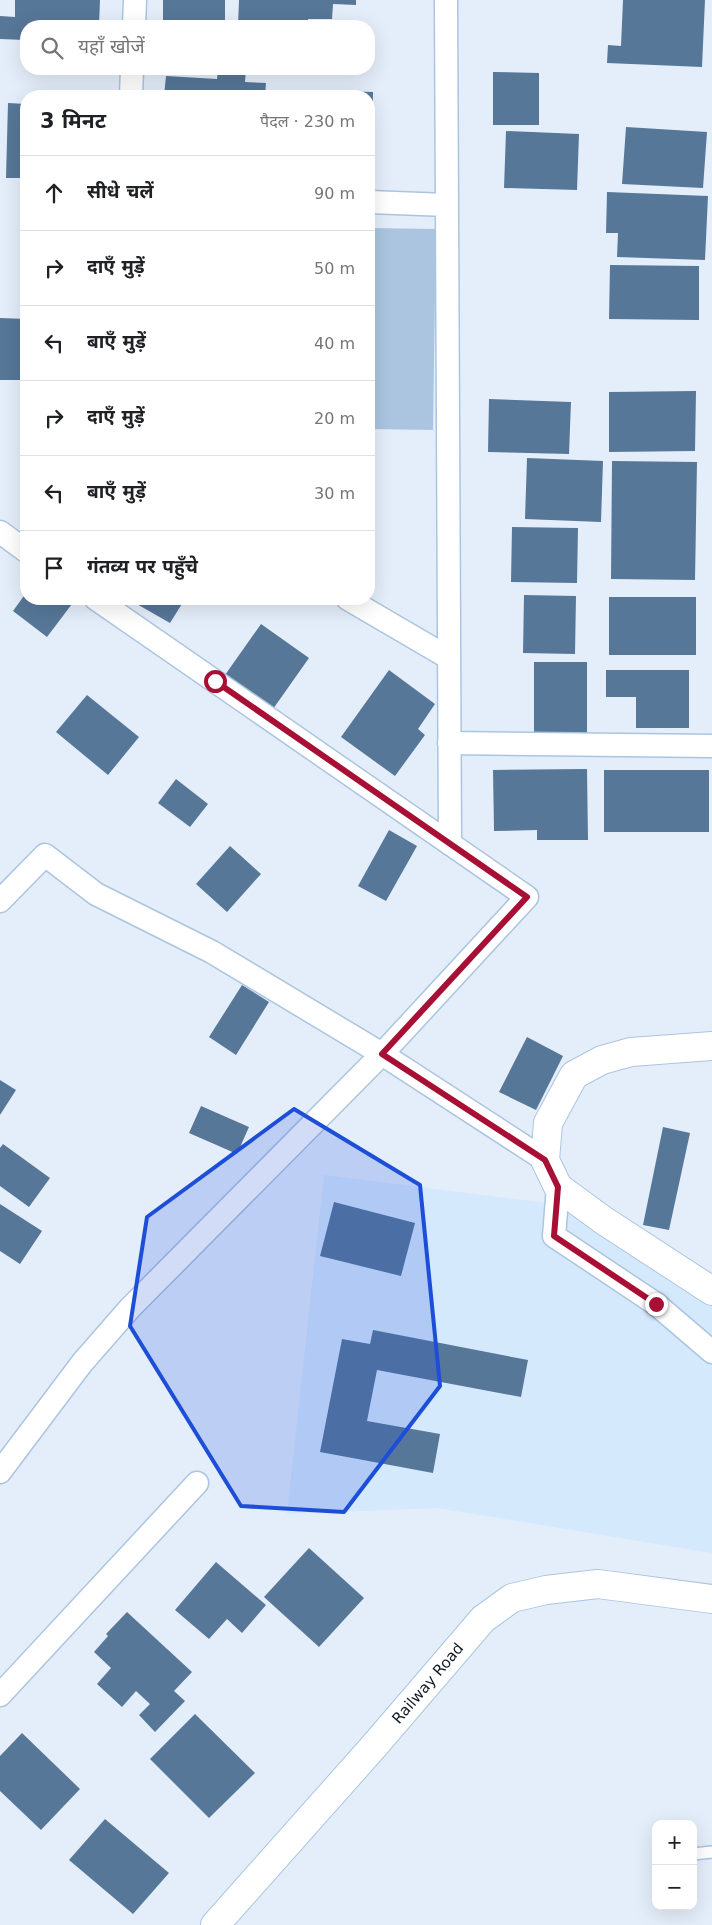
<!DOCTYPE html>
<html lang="hi">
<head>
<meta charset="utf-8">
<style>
	body { margin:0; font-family:"DejaVu Sans","Noto Sans Devanagari",sans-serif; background:#f2f2f2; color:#202124 }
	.controls { position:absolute; right:15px; bottom:15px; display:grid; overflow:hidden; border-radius:10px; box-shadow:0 5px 20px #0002 }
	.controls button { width:45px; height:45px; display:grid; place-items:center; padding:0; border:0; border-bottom:1px solid #e0e0e0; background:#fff; color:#202124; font:25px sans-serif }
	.stop { position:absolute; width:15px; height:15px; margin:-11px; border:4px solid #a80f34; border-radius:50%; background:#fff }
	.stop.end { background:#a80f34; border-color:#fff; box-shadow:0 1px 5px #0008 }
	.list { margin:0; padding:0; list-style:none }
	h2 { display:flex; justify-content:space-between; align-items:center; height:65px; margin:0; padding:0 20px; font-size:21px }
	h2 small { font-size:16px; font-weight:400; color:#757577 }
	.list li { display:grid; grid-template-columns:32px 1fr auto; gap:15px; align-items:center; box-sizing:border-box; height:75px; padding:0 20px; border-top:1px solid #e0e0e0 }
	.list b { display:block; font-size:19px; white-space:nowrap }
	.list em { font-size:16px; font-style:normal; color:#757577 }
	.icon { flex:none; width:28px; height:28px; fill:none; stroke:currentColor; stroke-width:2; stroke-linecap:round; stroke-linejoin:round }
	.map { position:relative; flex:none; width:712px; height:1925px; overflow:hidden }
	.search { position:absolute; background:#fff; box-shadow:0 5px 20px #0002; left:20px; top:20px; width:355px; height:55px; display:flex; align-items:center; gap:12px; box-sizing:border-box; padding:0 18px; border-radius:20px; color:#757577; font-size:19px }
	.panel { position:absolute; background:#fff; box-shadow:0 5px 20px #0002; left:20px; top:90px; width:355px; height:515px; border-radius:20px }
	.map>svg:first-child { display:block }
</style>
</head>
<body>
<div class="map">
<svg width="712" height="1925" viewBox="0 0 712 1925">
	<rect width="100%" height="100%" fill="#e4eefa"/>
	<path fill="#d5e9fd" d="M324,1175L573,1206L712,1305V1553L437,1508L287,1514Z"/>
	<path fill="#abc5e0" d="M369,228L436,229L433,430L369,429Z"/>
	<path fill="#577798" d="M15,0H100L99,26H26V40L0,39V16L15,17Z
		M163,0H225V26H163Z
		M239,0H356V5L333,4L332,19H308V26H238Z
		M623,0H705L702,67L607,63L608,45L621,46Z
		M218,69H246L245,82L266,83L265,96H164L166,76L217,79Z
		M493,72L539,73V125H493Z
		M306,90L373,92L372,169H369V96H306Z
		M8,103L26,104V178H6Z
		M626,127L707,132L703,188L622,184Z
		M506,131L579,134L577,190L504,188Z
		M607,192L708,196L705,260L617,257L618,233H606Z
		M610,265L699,266V320L609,319Z
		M0,318L26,319V380H0Z
		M696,391L695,451L609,452V392Z
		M489,399L571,402L569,454L488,452Z
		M527,458L603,461L601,522L525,519Z
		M612,461L697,462L695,580L611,579Z
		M512,527L578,528L577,583L511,582Z
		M26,593V599L75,600L47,637L13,611Z
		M524,595L576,596L575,654L523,653Z
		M609,597H696V655H609Z
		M128,599H185L170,623Z
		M261,624L309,658L273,709L225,675Z
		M534,662H587V733H534Z
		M389,670L435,704L418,729L425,735L395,776L341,737Z
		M606,670H689V728H636V697H606Z
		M87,695L139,737L108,775L56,732Z
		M587,769L588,840H537V830L494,831L493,770Z
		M604,770H709V832H604Z
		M176,779L208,804L190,827L158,803Z
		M389,830L417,846L386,901L358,886Z
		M230,846L261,874L227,912L196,884Z
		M242,985L269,1002L236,1055L209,1037Z
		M527,1037L563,1056L536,1110L499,1092Z
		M0,1080L16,1090L0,1115Z
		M201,1106L249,1127L237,1154L189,1133Z
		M663,1127L690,1133L669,1230L643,1225Z
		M3,1144L50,1178L29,1207L0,1186V1148Z
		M334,1202L415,1223L401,1276L320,1256Z
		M0,1204L42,1231L20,1264L0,1251Z
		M373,1330L528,1360L521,1397L377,1370L367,1421L440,1434L433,1473L320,1452L342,1339L370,1344Z
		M309,1548L364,1598L319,1647L264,1597Z
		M216,1562L266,1605L242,1633L227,1619L209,1639L175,1610Z
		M127,1612L192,1672L174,1691L185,1701L155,1732L139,1715L150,1704L136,1691L122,1707L97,1684L111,1668L94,1652L108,1636L106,1634Z
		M195,1714L255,1773L209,1818L150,1759Z
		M22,1733L80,1789L41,1830L0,1791V1756Z
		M105,1819L169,1873L133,1914L69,1860Z"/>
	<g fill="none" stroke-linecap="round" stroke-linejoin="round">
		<g stroke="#abc5e0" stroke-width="14">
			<path id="lane" d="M693,1854L712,1852"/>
		</g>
		<g stroke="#abc5e0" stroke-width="25">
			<path id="street" d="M446,0L450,844
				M134,26L135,0
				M131,96L132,69
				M369,202L447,205
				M0,532L26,551
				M348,599L449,658
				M449,743L712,746
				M0,901L45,855L96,894L212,952L382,1054L545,1160
				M558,1187L554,1236L656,1304L712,1352
				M0,1472L82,1363L130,1308L382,1054L527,897L96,599
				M0,1695L197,1483"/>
		</g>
		<g stroke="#abc5e0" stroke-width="30">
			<g id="secondary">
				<path d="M712,1046L631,1052L602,1060L574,1075L548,1123L545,1160L558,1187L603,1220L712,1291"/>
				<path id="s1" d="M215,1925L375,1745L483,1619L512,1598L546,1590L598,1584L712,1599"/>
			</g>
		</g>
		<use href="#lane" stroke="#fff" stroke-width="11"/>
		<use href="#street" stroke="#fff" stroke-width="22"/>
		<use href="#secondary" stroke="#fff" stroke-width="28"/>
	</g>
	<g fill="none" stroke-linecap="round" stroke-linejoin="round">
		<path stroke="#a80f34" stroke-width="6" d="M215,681L527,897L382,1054L545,1160L558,1187L554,1236L656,1304"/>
	</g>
	<path fill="#1d4ed8" fill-opacity="0.2" stroke="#1d4ed8" stroke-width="4" stroke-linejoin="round" d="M294,1109L420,1185L440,1386L344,1512L241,1506L130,1326L147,1217Z"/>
	<g text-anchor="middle" stroke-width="4" stroke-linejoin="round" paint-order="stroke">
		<g font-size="15" fill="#131c26" stroke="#e4eefa">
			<text dy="5" stroke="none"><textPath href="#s1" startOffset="322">Railway Road</textPath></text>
		</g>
	</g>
</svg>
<div class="controls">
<button>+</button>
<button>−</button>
</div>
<div class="stop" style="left:215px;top:681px"></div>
<div class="stop end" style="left:656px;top:1304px"></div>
<div class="search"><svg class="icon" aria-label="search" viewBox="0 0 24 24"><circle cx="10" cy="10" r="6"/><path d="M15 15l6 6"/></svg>यहाँ खोजें</div>
<section class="panel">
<h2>3 मिनट<small>पैदल · 230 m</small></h2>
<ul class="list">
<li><svg class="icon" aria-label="ahead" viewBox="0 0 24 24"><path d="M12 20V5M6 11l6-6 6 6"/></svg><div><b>सीधे चलें</b></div><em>90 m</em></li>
<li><svg class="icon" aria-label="right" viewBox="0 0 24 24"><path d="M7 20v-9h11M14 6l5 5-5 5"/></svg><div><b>दाएँ मुड़ें</b></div><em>50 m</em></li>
<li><svg class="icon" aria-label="left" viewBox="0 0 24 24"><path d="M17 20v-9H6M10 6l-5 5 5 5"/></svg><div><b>बाएँ मुड़ें</b></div><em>40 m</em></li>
<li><svg class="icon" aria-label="right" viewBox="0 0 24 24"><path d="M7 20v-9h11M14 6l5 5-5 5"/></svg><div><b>दाएँ मुड़ें</b></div><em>20 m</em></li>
<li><svg class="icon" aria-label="left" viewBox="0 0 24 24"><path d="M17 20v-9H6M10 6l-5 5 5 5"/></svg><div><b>बाएँ मुड़ें</b></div><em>30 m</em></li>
<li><svg class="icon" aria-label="arrive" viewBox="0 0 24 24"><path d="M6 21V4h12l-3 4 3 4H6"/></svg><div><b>गंतव्य पर पहुँचे</b></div></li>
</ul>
</section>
</div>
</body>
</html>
